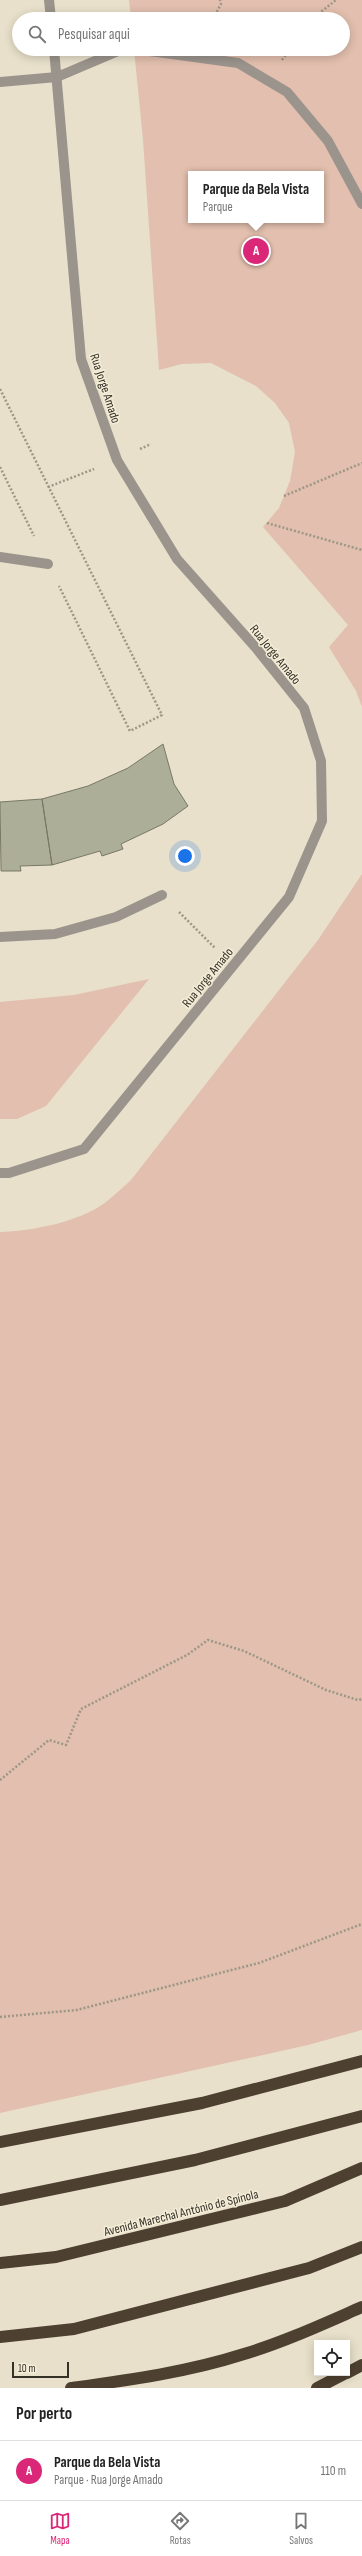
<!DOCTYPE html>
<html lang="pt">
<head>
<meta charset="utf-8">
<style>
	body { margin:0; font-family:"Sofia Sans Condensed",sans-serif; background:#f6f6f6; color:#222 }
	.controls { position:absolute; right:12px; bottom:12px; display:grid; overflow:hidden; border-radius:0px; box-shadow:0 2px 10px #0003 }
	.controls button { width:36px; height:36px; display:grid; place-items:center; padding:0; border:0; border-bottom:1px solid #e0e0e0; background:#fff; color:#222; font:20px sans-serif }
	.scale { position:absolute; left:12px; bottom:10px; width:57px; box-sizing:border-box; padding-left:4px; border:2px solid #343129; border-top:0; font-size:11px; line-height:14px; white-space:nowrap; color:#343129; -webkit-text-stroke:3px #f5edd7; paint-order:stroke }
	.you { position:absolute; left:185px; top:856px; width:14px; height:14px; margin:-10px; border:3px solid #fff; border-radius:50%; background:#1a73e8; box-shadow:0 0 0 6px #1a73e833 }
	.badge { display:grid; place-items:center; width:26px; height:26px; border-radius:50%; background:#db2777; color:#fff; font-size:13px; font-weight:700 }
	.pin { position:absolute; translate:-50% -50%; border:2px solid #fff; box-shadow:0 1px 4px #0006 }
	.popup { position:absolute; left:188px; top:171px; width:136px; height:52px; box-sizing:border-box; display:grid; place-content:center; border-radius:0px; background:#fff; filter:drop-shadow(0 1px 3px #0005); font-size:13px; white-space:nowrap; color:#767676 }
	.popup b { font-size:15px; color:#222 }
	.popup::after { content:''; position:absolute; left:50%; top:100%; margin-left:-8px; border:8px solid transparent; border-top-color:#fff }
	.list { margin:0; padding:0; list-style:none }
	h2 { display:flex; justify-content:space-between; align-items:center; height:52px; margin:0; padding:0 16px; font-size:17px }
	h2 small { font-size:13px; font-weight:400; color:#767676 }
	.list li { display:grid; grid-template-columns:26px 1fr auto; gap:12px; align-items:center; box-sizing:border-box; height:60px; padding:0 16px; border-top:1px solid #e0e0e0 }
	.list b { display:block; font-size:15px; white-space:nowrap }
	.list p { margin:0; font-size:13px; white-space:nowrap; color:#767676 }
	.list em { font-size:13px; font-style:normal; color:#767676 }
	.icon { flex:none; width:22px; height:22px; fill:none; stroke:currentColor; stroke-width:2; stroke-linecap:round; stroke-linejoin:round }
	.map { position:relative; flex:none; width:362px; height:2388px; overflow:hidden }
	.search { position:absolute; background:#fff; box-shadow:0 2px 10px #0003; left:12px; right:12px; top:12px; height:44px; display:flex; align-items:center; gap:10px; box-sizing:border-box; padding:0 14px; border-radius:22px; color:#767676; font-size:15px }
	.sheet { height:112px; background:#fff }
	nav { display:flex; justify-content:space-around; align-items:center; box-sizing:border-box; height:56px; border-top:1px solid #e0e0e0; background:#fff; font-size:11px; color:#767676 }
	nav a { display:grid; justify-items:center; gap:2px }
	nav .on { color:#db2777 }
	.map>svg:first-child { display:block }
</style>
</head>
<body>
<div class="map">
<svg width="362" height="2388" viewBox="0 0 362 2388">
	<rect width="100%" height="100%" fill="#e8e0ca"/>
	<path fill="#e2bfae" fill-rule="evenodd" d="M129,0H362V707L356,691L329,647L348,625L263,527L279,508L290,481L295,452L289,423L275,403L256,386L211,363L182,364L159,370L143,140L134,49H343V19H131ZM191,174H321V220H191Z
		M362,874V2030L308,2045L0,2113V1232C32,1231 80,1222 106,1202C115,1195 123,1187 131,1180L318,940Z
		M149,979L46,1106L17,1119H0V1002L74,995Z"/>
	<path fill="#acae98" stroke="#787965" d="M163,744L174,784L188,806L163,824L121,844L123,849L102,856L100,851L52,865L42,799L88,786L128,768Z
		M42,799L52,865L20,866L21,871H1L0,802Z"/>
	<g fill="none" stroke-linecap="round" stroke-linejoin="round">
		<path stroke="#9c9786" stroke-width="2.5" stroke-dasharray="2 2" stroke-linecap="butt" d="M213,19L221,4L220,0
			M312,19L336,0
			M282,60L290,49
			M0,389L162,715L130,731L59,586
			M140,449L151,444
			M0,467L34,536
			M48,487L94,469
			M284,496L362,463
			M267,523L362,550
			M179,912L215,948
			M0,1780L49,1740L66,1745L81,1709L187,1655L208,1640L244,1651L326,1690L358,1700L362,1699
			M0,2017L77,2010L259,1963L362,1924"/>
		<path stroke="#9b948d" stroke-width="10" d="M135,49L238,63L287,92L328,141L362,204
			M57,77L123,49"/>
		<path stroke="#9b948d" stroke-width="10" d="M49,0L51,19
			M0,82L57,77
			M0,557L48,564
			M0,937L55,934L116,917L162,895
			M0,1173H9L84,1149L289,897L322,821L321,761L304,708L256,648L177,559L117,460L81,359L54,49"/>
		<path stroke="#4e4031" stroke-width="12" d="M0,2142L202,2103L362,2061
			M0,2200L195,2160L362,2116
			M0,2263L56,2257L285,2201L362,2168
			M0,2337L74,2329L309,2268L362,2247
			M347,2373L362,2365
			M71,2388C129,2380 188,2372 244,2354C284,2342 323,2324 362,2307
			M317,2388L346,2373"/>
	</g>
	<g text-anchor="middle" stroke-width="3" stroke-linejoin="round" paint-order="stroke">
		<g font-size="13" fill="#343129" stroke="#f5edd7">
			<text transform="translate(106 388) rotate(72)" y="5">Rua Jorge Amado</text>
			<text transform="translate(276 654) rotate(51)" y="5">Rua Jorge Amado</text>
			<text transform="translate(207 977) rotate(-51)" y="5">Rua Jorge Amado</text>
			<text transform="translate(181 2212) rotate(-14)" y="5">Avenida Marechal António de Spínola</text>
		</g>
	</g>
</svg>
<div class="controls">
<button><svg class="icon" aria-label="locate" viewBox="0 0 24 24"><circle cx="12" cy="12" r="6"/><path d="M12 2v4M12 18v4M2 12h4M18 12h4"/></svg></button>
</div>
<div class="scale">10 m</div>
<div class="you"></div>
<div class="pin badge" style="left:256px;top:251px">A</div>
<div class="popup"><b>Parque da Bela Vista</b>Parque</div>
<div class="search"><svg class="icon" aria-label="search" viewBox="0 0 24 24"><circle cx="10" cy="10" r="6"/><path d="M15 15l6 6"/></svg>Pesquisar aqui</div>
</div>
<section class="sheet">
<h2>Por perto<small></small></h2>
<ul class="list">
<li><span class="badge">A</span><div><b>Parque da Bela Vista</b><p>Parque · Rua Jorge Amado</p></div><em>110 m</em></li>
</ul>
</section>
<nav>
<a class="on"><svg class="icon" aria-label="map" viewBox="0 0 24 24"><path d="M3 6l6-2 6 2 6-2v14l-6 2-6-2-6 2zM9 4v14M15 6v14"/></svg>Mapa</a>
<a><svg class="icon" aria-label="directions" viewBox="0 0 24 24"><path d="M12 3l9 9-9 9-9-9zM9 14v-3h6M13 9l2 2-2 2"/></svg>Rotas</a>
<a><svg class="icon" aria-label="saved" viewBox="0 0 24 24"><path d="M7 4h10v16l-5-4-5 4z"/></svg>Salvos</a>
</nav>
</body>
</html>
